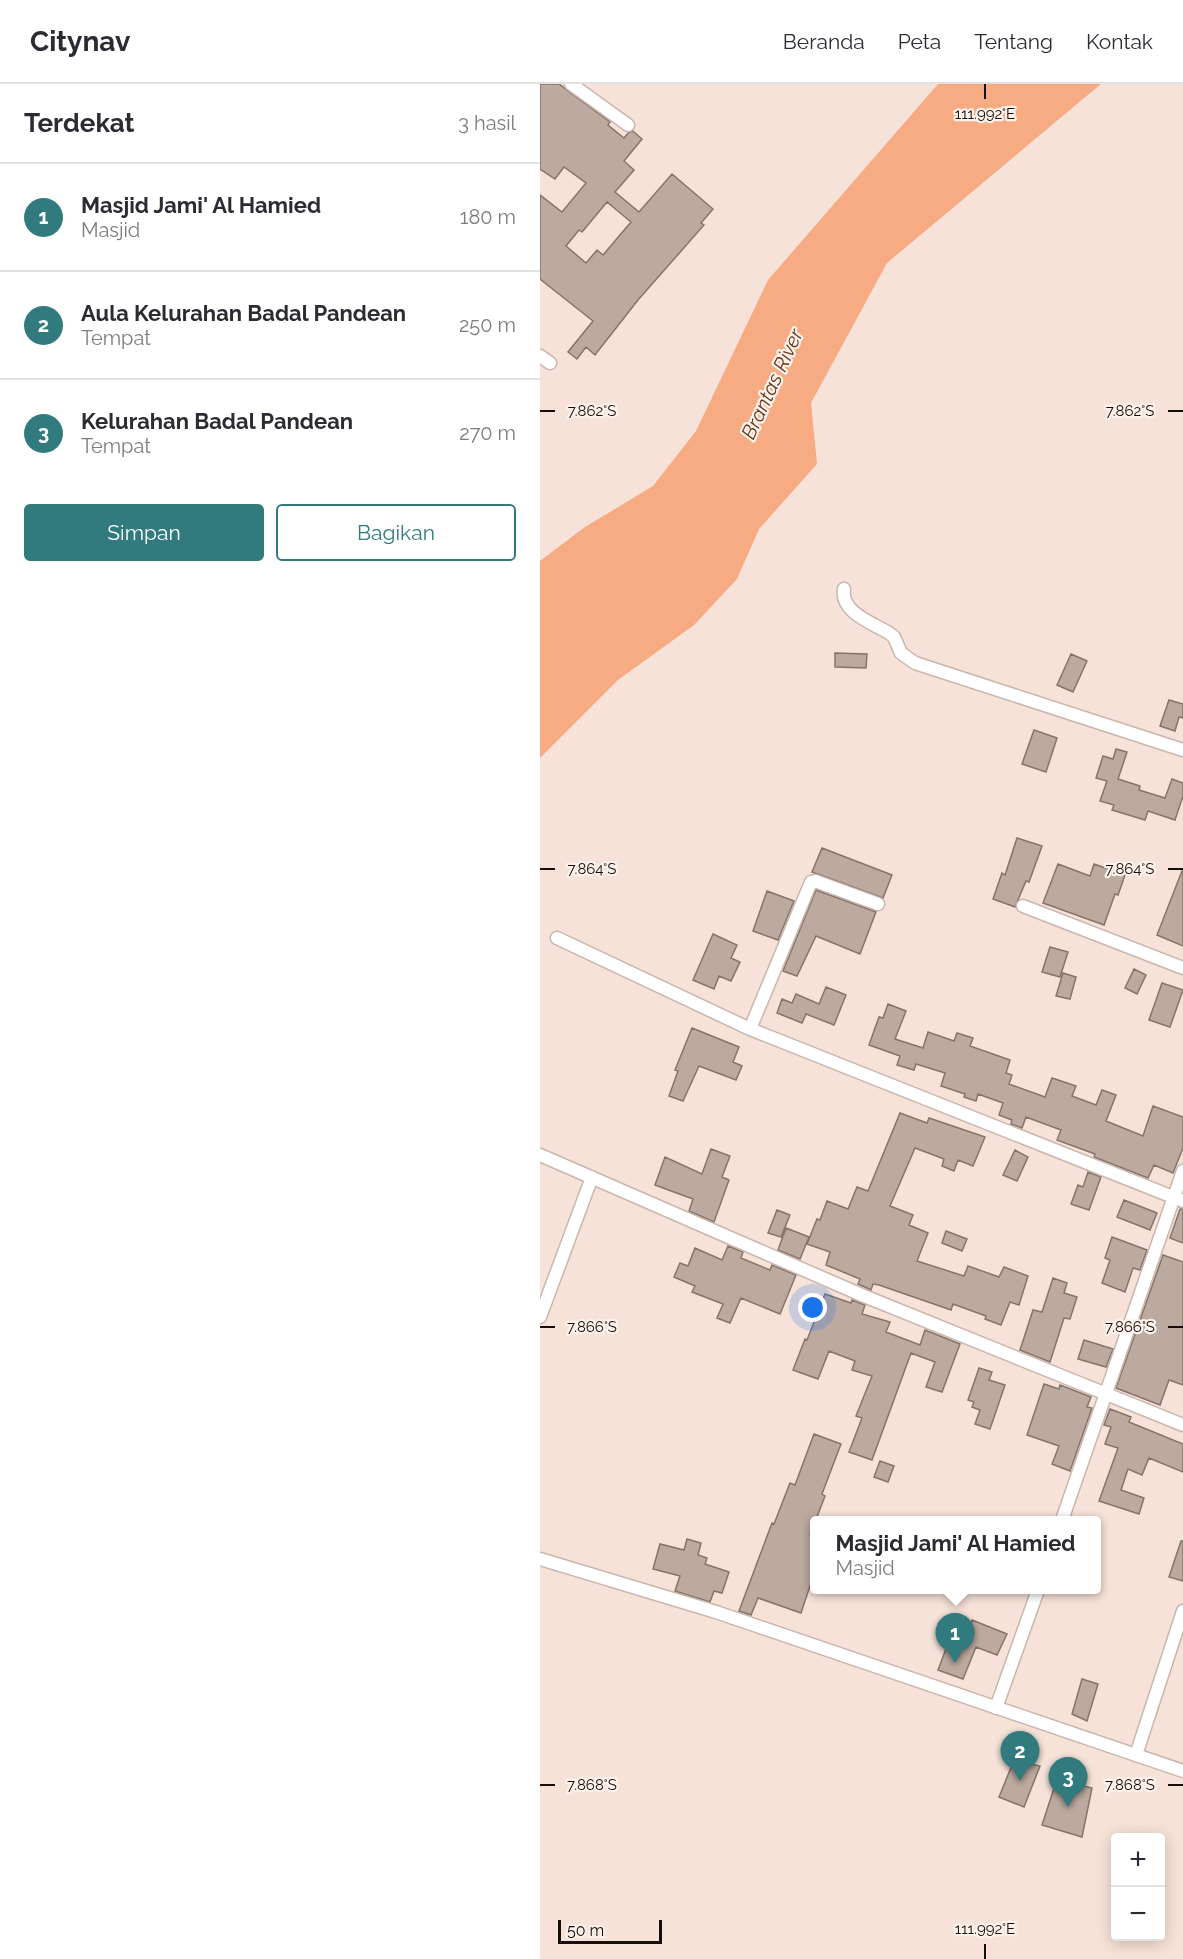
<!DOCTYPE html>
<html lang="id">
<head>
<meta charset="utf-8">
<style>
	body { margin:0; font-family:Raleway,sans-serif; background:#f7f7f7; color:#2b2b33 }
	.controls { position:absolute; right:18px; bottom:18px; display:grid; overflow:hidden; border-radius:6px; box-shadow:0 3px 15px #0003 }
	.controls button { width:54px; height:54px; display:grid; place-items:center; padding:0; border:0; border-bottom:2px solid #e1e1e2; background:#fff; color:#2b2b33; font:30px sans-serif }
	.scale { position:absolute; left:18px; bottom:15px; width:104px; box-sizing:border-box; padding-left:6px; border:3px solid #150f0b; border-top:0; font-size:16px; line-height:21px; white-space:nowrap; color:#150f0b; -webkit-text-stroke:4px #fdf1eb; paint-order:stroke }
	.you { position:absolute; left:273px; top:1224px; width:21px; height:21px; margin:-15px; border:4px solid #fff; border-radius:50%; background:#1a73e8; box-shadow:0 0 0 9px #1a73e833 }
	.badge { display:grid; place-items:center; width:39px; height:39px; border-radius:50%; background:#317a7e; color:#fff; font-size:20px; font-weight:700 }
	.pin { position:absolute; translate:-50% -50px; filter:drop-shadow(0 2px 3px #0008) }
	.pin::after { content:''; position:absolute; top:32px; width:21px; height:18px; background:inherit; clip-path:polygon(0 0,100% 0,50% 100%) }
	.popup { position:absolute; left:270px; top:1432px; width:291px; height:78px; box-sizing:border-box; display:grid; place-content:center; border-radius:6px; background:#fff; filter:drop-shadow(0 2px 4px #0005); font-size:20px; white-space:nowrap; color:#7c7c81 }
	.popup b { font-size:22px; color:#2b2b33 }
	.popup::after { content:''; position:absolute; left:50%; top:100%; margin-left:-12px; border:12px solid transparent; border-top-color:#fff }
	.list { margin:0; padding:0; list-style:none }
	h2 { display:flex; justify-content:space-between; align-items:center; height:78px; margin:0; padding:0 24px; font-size:26px }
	h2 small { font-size:20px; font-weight:400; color:#7c7c81 }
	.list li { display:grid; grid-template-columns:39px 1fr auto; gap:18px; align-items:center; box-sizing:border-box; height:108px; padding:0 24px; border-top:2px solid #e1e1e2 }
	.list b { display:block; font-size:22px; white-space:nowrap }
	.list p { margin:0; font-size:20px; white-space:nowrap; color:#7c7c81 }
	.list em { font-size:20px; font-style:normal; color:#7c7c81 }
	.actions { display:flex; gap:12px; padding:18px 24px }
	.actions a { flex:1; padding:14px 0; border:2px solid #317a7e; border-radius:6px; text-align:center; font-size:21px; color:#317a7e }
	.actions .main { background:#317a7e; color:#fff }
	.map { position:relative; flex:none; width:643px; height:1875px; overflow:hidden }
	header { display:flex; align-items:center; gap:36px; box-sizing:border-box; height:84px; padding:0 30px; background:#fff; border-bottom:2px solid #e1e1e2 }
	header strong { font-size:28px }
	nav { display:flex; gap:33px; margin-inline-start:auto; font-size:21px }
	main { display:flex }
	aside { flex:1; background:#fff }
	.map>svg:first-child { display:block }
</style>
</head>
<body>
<header>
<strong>Citynav</strong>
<nav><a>Beranda</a><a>Peta</a><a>Tentang</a><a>Kontak</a></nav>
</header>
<main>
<aside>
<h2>Terdekat<small>3 hasil</small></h2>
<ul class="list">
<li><span class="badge">1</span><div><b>Masjid Jami' Al Hamied</b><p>Masjid</p></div><em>180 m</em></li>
<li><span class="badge">2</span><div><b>Aula Kelurahan Badal Pandean</b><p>Tempat</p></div><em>250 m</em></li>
<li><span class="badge">3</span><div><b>Kelurahan Badal Pandean</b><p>Tempat</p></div><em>270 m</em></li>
</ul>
<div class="actions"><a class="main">Simpan</a><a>Bagikan</a></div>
</aside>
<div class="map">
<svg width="643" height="1875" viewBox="0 0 643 1875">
	<rect width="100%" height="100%" fill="#f6e2d8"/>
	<path fill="#f6ab82" d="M398,0H561L347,179L271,319L277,380L219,445L197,495L154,541L78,596L0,674V477L45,443L113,402L156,347L228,196Z"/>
	<path fill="#bca99f" stroke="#86746b" stroke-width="1.5" fill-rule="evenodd" d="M0,0H19L70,38L68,41L84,54L88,49L93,47L102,55L84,77L94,86L75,108L99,128L132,90L173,125L161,139L164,141L98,216L55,271L46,263L37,275L28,268L53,237L0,195V111L22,128L46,99L24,83L15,95L0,85ZM67,118L91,138L63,171L57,166L46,179L26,162L39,146L42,148Z
		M295,569L327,570L326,584L295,583Z
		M531,570L547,577L533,608L517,601Z
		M629,616L643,620V634L639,633L635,647L620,642Z
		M494,646L517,654L506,688L482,680Z
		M576,665L587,668L578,695L600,702L599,706L625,714L632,695L643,699V712L635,736L608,727L605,736L572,726L574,721L560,717L567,697L556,694L563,672L573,675Z
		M477,754L502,762L489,798L486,797L475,823L453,815L462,789L465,791Z
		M282,764L352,791L343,814L272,788Z
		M518,780L550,792L554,780L585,791L578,811L575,810L564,841L503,819Z
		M642,787H643V862L617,851Z
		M276,806L336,828L320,870L276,852L257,892L243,887Z
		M227,807L254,817L238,856L213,847Z
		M173,850L197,861L191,874L200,878L191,897L179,892L174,905L153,896Z
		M510,863L528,868L520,893L502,888Z
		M594,885L606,891L597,910L585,904Z
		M523,889L536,893L530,915L516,912Z
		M622,899L643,906L630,943L609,936Z
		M286,903L306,911L294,941L266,930L262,939L237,929L242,915L252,919L256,910L279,920Z
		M348,920L366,927L355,955L383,964L388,948L414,957L417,949L433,954L430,962L470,976L466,989L472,991L469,1000L505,1013L512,994L536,1002L532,1012L556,1021L562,1006L576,1011L566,1037L603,1052L613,1022L643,1033V1064L633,1089L614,1081L608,1094L554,1073L555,1070L517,1056L521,1046L486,1033L482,1044L471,1040L472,1036L459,1031L463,1019L438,1010L436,1017L424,1013L425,1010L401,1002L405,989L376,980L374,986L357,981L360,972L329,961L339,933L343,934Z
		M152,944L199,963L193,978L202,982L196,996L159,982L143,1017L129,1012L138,987L135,986Z
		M360,1029L387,1039L389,1034L445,1053L433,1082L418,1076L414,1087L402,1082L404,1075L375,1064L350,1122L373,1131L369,1141L388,1149L377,1177L424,1192L428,1182L459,1193L464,1183L488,1192L479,1221L470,1218L461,1241L445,1235L446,1232L413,1220L411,1226L339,1201L333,1200L331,1206L327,1204L318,1200L320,1195L286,1181L290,1168L267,1160L277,1135L280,1136L287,1117L308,1125L317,1103L328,1107Z
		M171,1065L190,1072L182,1093L189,1096L174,1138L149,1127L153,1115L115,1101L125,1073L162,1090Z
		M475,1066L488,1073L477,1097L463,1091Z
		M548,1088L561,1093L549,1126L531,1120L538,1101L543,1103Z
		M584,1116L617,1129L610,1146L577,1133Z
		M640,1125H643V1159L630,1154Z
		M237,1126L250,1131L241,1153L228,1149Z
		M246,1144L269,1153L260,1175L238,1166Z
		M406,1147L427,1155L422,1167L402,1159Z
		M572,1153L607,1166L600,1186L593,1184L585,1208L562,1199L570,1176L565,1174Z
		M188,1162L203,1168L201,1174L230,1186L232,1181L256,1191L240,1230L201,1214L190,1239L177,1234L183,1220L152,1208L155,1202L134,1193L140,1179L148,1182L155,1164L182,1176Z
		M623,1171L643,1178V1301L629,1296L620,1321L576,1304Z
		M513,1194L527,1199L524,1209L537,1213L530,1235L524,1234L510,1278L480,1266L493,1226L502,1228Z
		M285,1210L311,1219L312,1216L325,1221L322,1230L350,1238L346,1248L380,1261L385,1246L420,1260L402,1308L386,1303L395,1278L371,1269L332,1376L309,1368L322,1334L316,1332L332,1292L312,1286L315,1277L289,1267L278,1295L253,1286L265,1255L267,1256Z
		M544,1256L573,1265L566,1283L538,1275Z
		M439,1284L452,1288L449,1296L465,1301L450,1345L435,1340L440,1326L432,1323L434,1318L428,1316Z
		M504,1300L519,1305L520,1301L551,1313L547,1323L552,1324L530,1387L512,1380L519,1362L487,1351Z
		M570,1325L591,1333L589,1338L643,1360V1388L609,1374L602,1391L588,1385L581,1406L604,1414L599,1430L559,1417L578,1364L565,1360L571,1343L564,1341Z
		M274,1350L301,1360L282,1410L285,1412L270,1451L274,1453V1504L270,1502L261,1529L218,1514L211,1531L199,1527L232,1439L234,1440L250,1399L255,1401Z
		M340,1377L354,1382L348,1398L334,1393Z
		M147,1455L161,1459L158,1471L167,1474L165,1480L189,1488L182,1509L174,1507L170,1518L135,1507L140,1492L113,1485L120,1460L144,1466Z
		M641,1457H643V1497L629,1493Z
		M432,1536L467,1550L457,1571L436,1563L423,1595L398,1586L407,1562L420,1567Z
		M542,1595L558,1600L547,1637L532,1630Z
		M474,1676L500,1682L484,1723L459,1713Z
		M517,1695L552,1704L542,1753L502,1741Z"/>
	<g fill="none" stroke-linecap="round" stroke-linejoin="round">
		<g stroke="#c9b6ac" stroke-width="15">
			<path id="minor" d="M31,0L88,41
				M0,272L10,279
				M304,505C300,528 332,539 349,549L354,553L361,569L375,579L643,666
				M483,822L643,884
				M17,854L210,945L643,1117
				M210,945L271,798L275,797L338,820
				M0,1071L324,1212L643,1341
				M0,1233L52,1093
				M522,1436L643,1087
				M0,1475L176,1528L643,1687
				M456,1624L498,1506
				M596,1671L643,1527"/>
		</g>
		<use href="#minor" stroke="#fff" stroke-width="12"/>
	</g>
	<path fill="none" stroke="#150f0b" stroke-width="2" d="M445,0V15M0,327H15M628,327H643M0,785H15M628,785H643M0,1243H15M628,1243H643M0,1701H15M628,1701H643M445,1860V1875"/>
	<g text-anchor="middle" stroke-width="4.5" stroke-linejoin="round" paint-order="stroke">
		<g font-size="20" font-style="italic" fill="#663619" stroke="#fdf1eb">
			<text transform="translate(232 300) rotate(-65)" y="7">Brantas River</text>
		</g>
	</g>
	<g font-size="15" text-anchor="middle" fill="#150f0b" stroke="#fdf1eb" stroke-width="4.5" stroke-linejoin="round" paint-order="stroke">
		<text x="445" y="35">111.992°E</text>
		<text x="52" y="332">7.862°S</text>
		<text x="590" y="332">7.862°S</text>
		<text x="52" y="790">7.864°S</text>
		<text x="590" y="790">7.864°S</text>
		<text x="52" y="1248">7.866°S</text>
		<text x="590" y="1248">7.866°S</text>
		<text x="52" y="1706">7.868°S</text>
		<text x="590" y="1706">7.868°S</text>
		<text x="445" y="1850">111.992°E</text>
	</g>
</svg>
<div class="controls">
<button>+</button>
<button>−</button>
</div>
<div class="scale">50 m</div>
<div class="you"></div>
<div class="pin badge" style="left:415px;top:1579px">1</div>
<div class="popup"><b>Masjid Jami' Al Hamied</b>Masjid</div>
<div class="pin badge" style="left:480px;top:1697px">2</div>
<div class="pin badge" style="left:528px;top:1723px">3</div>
</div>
</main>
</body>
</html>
